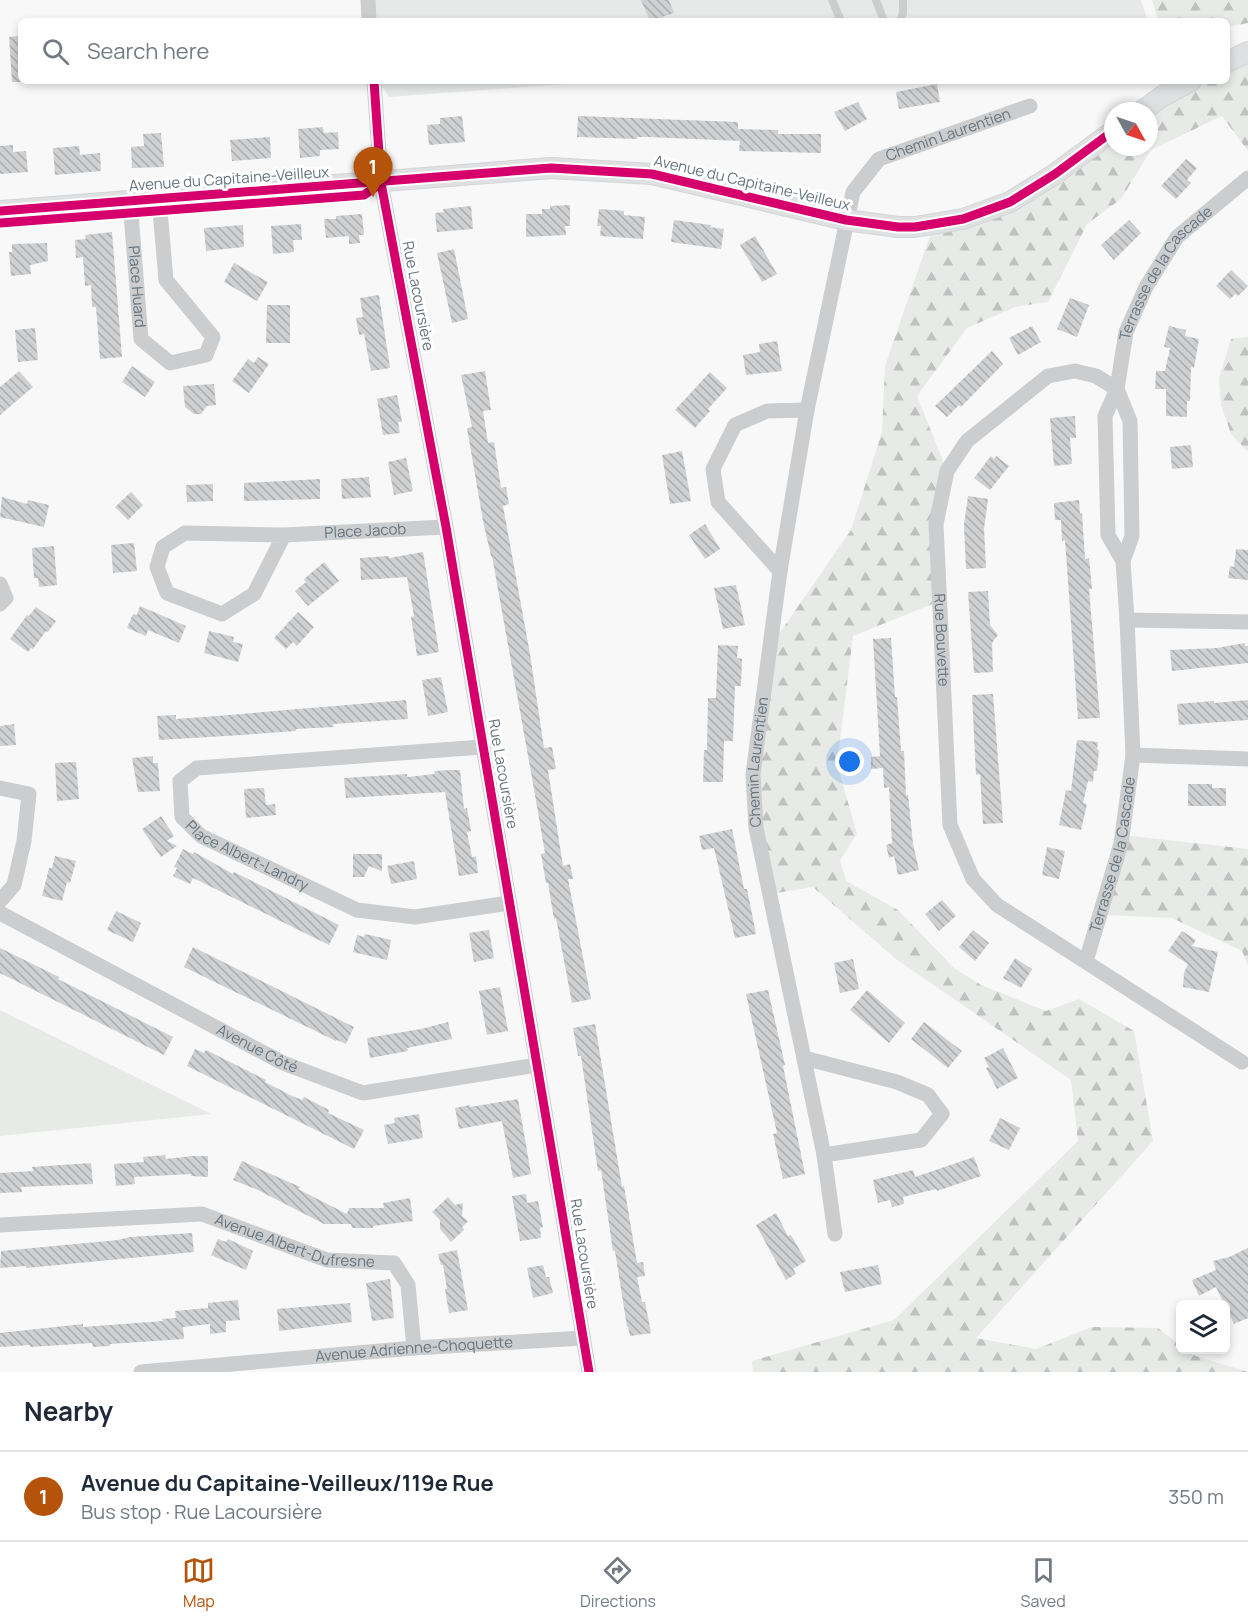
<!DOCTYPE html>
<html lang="en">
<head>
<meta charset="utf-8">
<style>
	body { margin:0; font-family:Manrope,sans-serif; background:#f6f6f7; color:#1f2937 }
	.controls { position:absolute; right:18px; bottom:18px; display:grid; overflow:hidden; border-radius:9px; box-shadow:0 3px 9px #0003 }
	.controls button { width:54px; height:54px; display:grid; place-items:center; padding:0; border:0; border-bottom:2px solid #e0e1e3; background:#fff; color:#1f2937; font:30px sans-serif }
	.compass { position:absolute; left:1104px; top:102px; width:54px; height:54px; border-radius:50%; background:#fff; box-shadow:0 3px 9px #0003; rotate:130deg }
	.you { position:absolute; left:850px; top:762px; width:21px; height:21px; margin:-15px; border:4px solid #fff; border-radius:50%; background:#1a73e8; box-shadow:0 0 0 9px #1a73e833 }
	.badge { display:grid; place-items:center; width:39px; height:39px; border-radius:50%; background:#b45309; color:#fff; font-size:20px; font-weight:700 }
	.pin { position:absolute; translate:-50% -50px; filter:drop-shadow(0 2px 3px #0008) }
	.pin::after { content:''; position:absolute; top:32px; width:21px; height:18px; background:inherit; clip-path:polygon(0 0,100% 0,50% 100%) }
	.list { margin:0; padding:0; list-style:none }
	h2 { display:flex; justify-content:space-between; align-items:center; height:78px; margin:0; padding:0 24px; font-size:26px }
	h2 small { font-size:20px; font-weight:400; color:#747a83 }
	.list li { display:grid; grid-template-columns:39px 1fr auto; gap:18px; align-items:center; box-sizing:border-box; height:90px; padding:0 24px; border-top:2px solid #e0e1e3 }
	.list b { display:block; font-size:22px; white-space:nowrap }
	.list p { margin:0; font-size:20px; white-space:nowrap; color:#747a83 }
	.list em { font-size:20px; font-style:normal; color:#747a83 }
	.icon { flex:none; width:33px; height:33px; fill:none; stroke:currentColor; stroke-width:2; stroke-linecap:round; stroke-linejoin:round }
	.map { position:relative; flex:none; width:1248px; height:1372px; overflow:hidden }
	.search { position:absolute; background:#fff; box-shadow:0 3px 9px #0003; left:18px; right:18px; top:18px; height:66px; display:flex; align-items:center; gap:15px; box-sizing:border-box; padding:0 21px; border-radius:9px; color:#747a83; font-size:22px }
	.sheet { height:168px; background:#fff }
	nav { display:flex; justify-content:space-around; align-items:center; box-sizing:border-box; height:84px; border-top:2px solid #e0e1e3; background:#fff; font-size:16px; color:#747a83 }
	nav a { display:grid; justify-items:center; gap:3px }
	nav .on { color:#b45309 }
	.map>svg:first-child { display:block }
</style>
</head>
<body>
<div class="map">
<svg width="1248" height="1372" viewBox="0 0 1248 1372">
	<defs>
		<pattern id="forest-firs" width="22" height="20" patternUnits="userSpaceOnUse" patternTransform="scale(1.5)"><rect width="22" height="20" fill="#e7eae6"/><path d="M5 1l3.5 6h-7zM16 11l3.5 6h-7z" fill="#bfc2c0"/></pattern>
		<pattern id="building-back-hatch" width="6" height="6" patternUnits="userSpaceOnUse" patternTransform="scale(1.5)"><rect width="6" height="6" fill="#cfd0d1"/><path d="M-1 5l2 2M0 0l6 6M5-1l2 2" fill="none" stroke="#acadaf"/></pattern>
	</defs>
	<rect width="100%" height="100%" fill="#f8f8f8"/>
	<path fill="#e7e8e8" d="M369,0H1141L1148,21H370Z
		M379,81H606L389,97Z"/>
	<path fill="#e7eae6" d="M0,1010L211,1114L0,1136Z"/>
	<path fill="url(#forest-firs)" d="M1152,0H1248V23L1227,27V21H1158Z
		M1248,52V151L1222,116L1151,150L1121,199L1087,224L1048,302L1015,307L967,328L917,396L947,471L936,524L940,601L853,636L837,764L857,834L840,860L846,881L898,910L954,968L981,985L1046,1011L1079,999L1134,1031L1153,1141L976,1338L1036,1349L1092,1327L1158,1328L1180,1345V1350H1186L1193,1355L1248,1372H753L752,1361L894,1320L1078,1141L1071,1080L896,959L813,887L770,894L756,828L770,647L851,530L882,432L885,366L934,224L963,219L1113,131V147H1149V111L1191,81H1227V62Z
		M1248,337V450L1247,451L1231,434L1221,405L1219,378L1231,339Z
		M1122,835L1248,849V966L1242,951L1172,918L1106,915Z"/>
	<path fill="url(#building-back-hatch)" d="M641,0H669L674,13L650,21Z
		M21,36V82H12L9,37Z
		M937,84L940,102L899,109L896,92Z
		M858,102L867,119L845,131L834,112Z
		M462,116L465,142L429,145L427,125L440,124V118Z
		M578,116L738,122V129L778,130V134H821V153L739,151L740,141L648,137H637V139L577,137Z
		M323,127L324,133L338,132L339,149L320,150V156L300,158L298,129Z
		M161,133L164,167L132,168L131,147L144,146L143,134Z
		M270,137L271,158L232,161L230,140Z
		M13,145V152L26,151L28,172L0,174V146Z
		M79,146L80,155L100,153L101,171L55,175L53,148Z
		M1186,159L1197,168L1187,180L1191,183L1176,199L1161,186Z
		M570,205V226H565L566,235L526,237V214H542V209H550V206Z
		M471,206L473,229L437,232L435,213L444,212L443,209Z
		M599,209L624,211V215L645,217L643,239L600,236L601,226H597Z
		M362,214L364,235H359L360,243L349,244V236L326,238L324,219H336V216Z
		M674,220L711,225L710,227L724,229L721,249L671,242Z
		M1129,220L1141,233L1114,260L1101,245Z
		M301,224L302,240H293L294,252L273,254L271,226Z
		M243,225L244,247L206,251L204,228Z
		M112,232L122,357L100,359L96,307H92L91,285L85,286L83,257L76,258L75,240L86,239L85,235Z
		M755,236L777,274L762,282L740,245Z
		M47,243L48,261L30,265L31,274L11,276L9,252H12V244Z
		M454,249L468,319L452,323L437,253Z
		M234,263L268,282L257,301L224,282Z
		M1231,270L1248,286L1238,296L1235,294L1230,299L1216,286Z
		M379,295L390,368L371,371L364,334L359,335L356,318L363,317L360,298Z
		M1070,298L1089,305L1077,337L1057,329Z
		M267,305H290V343H266Z
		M1032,326L1041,342L1018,355L1009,338Z
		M1169,326L1186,330L1185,336L1199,339L1194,368L1191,367L1190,401H1187V417L1166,416V389H1155L1156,371H1165L1170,348L1164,347Z
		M35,328L38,360L18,362L15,330Z
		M777,341L782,371L746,375L743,355L760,352L759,344Z
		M992,351L1003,364L961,407L959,405L947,417L935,406Z
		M258,357L269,364L249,393L232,381L248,359L254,363Z
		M132,366L155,382L145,397L122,382Z
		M19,371L33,387L0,415V387Z
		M485,371L491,410L483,411L488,443L494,442L501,488L506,487L509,504L503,506L530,654L544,748L552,747L556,769L548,770L563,866L570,864L573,879H568L591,999L572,1003L556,918L554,919L548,883H546L541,854L545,853L532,778L492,556H491L483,521L467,428L472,427L461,375Z
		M710,372L727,388L708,409L710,411L695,428L675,410Z
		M214,384L216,405L207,406L201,414H194L185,407L183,386Z
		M397,395L402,422H398L400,433L383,435L377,399Z
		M1075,416L1076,438H1070L1072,464L1054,466L1050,418Z
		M1191,445L1193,467L1172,469L1170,447Z
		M682,451L691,501L670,504L662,455Z
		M991,456L994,459L996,456L1009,466L990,490L974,478Z
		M406,458L413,491L394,495L388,462Z
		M369,477L371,497L342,499L341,479Z
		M320,479V499L244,501V483Z
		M213,484V501L187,502L186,485Z
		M131,492L143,505L128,520L115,507Z
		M968,496L988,499L984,529L986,568L966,569L964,525Z
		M2,497L27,504L28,500L49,505L44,527L0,517Z
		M1079,500L1080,514L1082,513L1085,559L1089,558L1092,589H1089L1100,718L1078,719L1065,540L1062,541L1061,520H1055L1054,503Z
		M705,524L720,549L705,559L689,535Z
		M134,543L137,571L113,573L111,545Z
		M54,546L57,585L39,587L38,578H34L32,548Z
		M1236,549L1248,550V580L1228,578L1230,566L1234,567Z
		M423,552L439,652L417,656L411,617L414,616L407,577L361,580L360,558L389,556V558Z
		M324,562L339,581L308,606L295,591L306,582L304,579Z
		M736,585L745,625L723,629L714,588Z
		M988,591L990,625L998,635L992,643L993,672L974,673L968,592Z
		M140,606L186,626L179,643L148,630L146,636L127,628L133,614L137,615Z
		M36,607L56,621L48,632L46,631L33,649L31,648L28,652L10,639L27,615L29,616Z
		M298,612L314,627L297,646L293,642L286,649L274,638Z
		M209,631L234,637L233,642L243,644L238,662L204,653Z
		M891,638L895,697H897L901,751H904L906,795H908L913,844L919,870L898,875L894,856L889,858L886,845L892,843L889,787L884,788L883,768L871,769V757L880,756L873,639Z
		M1245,643V646H1248V663L1172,671L1170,650L1217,648Z
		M718,645L738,646L737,658L742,659L741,686H735L733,741H724L723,782H703L704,750H707L708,698H716Z
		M441,677L448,712L428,716L422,680Z
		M993,694L1003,823L983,824L980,774L976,775L972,695Z
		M406,700L408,719L333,724L334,727L296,729V731L242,735L159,740L157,716L176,715V719L217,716Z
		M1248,700V720L1179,725L1177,704L1214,701V703Z
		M14,724L16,745L0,746V726Z
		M1077,740L1098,742L1097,749L1099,750L1097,771H1094L1093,782L1088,781L1083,803L1087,804L1081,830L1059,825L1066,790L1071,791Z
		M153,756V763H158L160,791L138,792L132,758Z
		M76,762L79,799L57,801L55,763Z
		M451,770H460L464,809L467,808L471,831L467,832L472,857L476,856L478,873L459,876L445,792L346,798L344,778L407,774V777L435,774L434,771Z
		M1188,784H1212V788H1226V806H1188Z
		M264,788L266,805L275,804L276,815L246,818L244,789Z
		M161,816L174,836L167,841L177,846L161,857L142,829Z
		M732,829L744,889H747L756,934L735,938L714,848L702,850L699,836Z
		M1047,847L1065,851L1059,879L1042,875Z
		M183,849L193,854L194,852L233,874L234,872L339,925L329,945L193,878L190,884L173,876L177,868L174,867Z
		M353,854H382V871L369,866L364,877H353Z
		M55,856L76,861L70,883L67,882L62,901L42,896L49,868H52Z
		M414,861L417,879L391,884L387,866Z
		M942,900L956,916L939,931L925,914Z
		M116,911L141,923L133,942L107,930Z
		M489,930L494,958L474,962L469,933Z
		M973,930L989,943L975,961L959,947Z
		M1182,931L1196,940L1192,946L1218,952L1209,992L1183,987L1184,973L1188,964L1168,951Z
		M365,934L391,940L387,960L353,952L357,935L364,937Z
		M193,947L354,1027L346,1044L337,1040L336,1041L184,967Z
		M0,948L59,977L58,979L173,1037L164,1055L0,973Z
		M1015,958L1032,969L1021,988L1003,978Z
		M853,959L859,989L840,993L834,963Z
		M500,987L508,1031L487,1035L479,991Z
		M768,990L785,1065L783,1066L805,1174L783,1179L773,1134L777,1133L746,994Z
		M867,990L905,1023L889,1043L850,1010Z
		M448,1022L452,1039L407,1048L408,1051L370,1058L367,1038L421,1029Z
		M924,1022L962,1051L948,1068L911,1039Z
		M595,1024L622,1187L624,1186L637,1263L643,1262L645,1276L637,1277L642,1302H645L651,1333L630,1336L628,1327H627L615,1251H613L601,1170L598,1171L581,1056H578L573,1028Z
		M1003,1048L1018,1078L997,1089L986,1068L989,1067L984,1058Z
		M195,1049L204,1053L206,1050L266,1080L265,1082L290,1095L302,1100L304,1097L329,1110L328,1113L364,1130L354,1149L187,1066Z
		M518,1099L531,1174L513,1178L502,1121L459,1129L455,1108L470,1105V1107Z
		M419,1114L423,1138L388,1144L384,1125L395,1123L394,1118Z
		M1000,1118L1020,1128L1009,1150L989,1141Z
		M165,1155L166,1159L192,1156H208V1177L191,1176V1174L134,1177L135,1184L116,1186L114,1164L144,1162L143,1157Z
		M974,1157L981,1176L937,1191L936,1189L903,1197L904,1204L892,1207L890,1200L878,1203L873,1180L913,1170L915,1177Z
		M242,1161L300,1187L298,1189L347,1214L349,1208H384L383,1203L410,1198L413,1221L373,1226V1228H352L351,1224H324L258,1190L233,1180Z
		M91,1163L93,1184L21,1187L22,1192L0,1193V1173L33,1171L32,1167Z
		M526,1194L527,1203L538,1201L543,1227L540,1228L541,1238L520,1241L512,1196Z
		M448,1197L455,1205L463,1203L462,1216L468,1221L462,1227L464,1230L451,1242L440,1229V1220L432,1212Z
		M776,1213L788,1236L791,1235L806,1261L793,1269L796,1274L786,1280L756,1225Z
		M192,1233L194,1252L26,1268V1266L0,1268L1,1251L118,1240L130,1237Z
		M218,1239L226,1242L228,1239L253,1251L246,1270L211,1255Z
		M1248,1248V1318L1234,1324L1216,1287L1199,1296L1192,1280L1216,1270L1213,1261L1229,1257Z
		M457,1250L468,1310L449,1313L445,1289H447L443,1265H441L438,1254Z
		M543,1265L546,1277H549L553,1293L533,1298L527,1268Z
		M878,1265L882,1284L845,1292L840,1272Z
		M390,1279L394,1318L372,1321L366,1283Z
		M238,1300L240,1320L226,1321V1332L210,1334V1324L183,1327L184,1339L110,1344V1346L93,1347L92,1343L30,1347V1345L0,1347V1333L83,1324V1327L163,1321L162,1319L176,1318L175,1311L208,1308V1303Z
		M350,1303L352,1322L279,1331L277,1309Z"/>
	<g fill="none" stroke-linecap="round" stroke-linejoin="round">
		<g stroke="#d4d5d6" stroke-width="22">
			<path id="secondary" d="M1227,62L1248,52
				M1142,111L1161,97L1191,81
				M0,211L551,168L652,174L846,220L898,227H915L963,219L1010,202L1055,174L1113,131"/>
		</g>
		<path stroke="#cbcdce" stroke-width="8" d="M832,0L841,21
			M876,0L884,21
			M900,21L903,13V0"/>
		<g stroke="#cbcdce" stroke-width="15">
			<path d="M368,0L369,21"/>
			<path d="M374,81L381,183L446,527L589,1372"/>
			<path id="s1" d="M130,201L141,339L170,363L206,355L213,337L166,280L159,199"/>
			<path id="s2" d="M1117,389L1096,376L1075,371L1048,376L967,441L947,471L936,524L950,825L973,879L997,905L1242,1062"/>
			<path id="s3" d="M284,535L254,594L222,614L167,593L157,567L163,547L185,533L284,535L446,527"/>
			<path id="s4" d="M1123,561L1108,535L1105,416L1117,389L1126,332L1146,287L1177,237L1248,178"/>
			<path d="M780,571L718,502L713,469L735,425L767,411L807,410"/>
			<path d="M0,584L6,598L0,604"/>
			<path d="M1127,620L1248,622"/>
			<path id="s5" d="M482,747L197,768L180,781L182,817L201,836L357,910L415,917L509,903"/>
			<path d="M1133,755L1248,759"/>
			<path d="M0,788L29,794L24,841L14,885L0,901"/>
			<path id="s6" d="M0,913L283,1063L363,1093L537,1065"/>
			<path id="s7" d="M1086,961L1121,844L1133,755L1127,620L1123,561L1132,536L1130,421L1117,389"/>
			<path d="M804,1058L897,1082L928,1095L942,1114L921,1140L824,1155"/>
			<path id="s8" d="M0,1225L202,1214L327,1260L394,1263L408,1285L414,1348"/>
			<path id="s9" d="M835,1234L824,1155L756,828L753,774L780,571L807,410L853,192L879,159L1030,106"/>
			<path id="s10" d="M141,1372L414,1348L583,1338"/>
		</g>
		<use href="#secondary" stroke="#dfe0e1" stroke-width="20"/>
		<g stroke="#fff" stroke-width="13">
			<path id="cycleway" d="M374,81L381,183L446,527L589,1372
				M0,211L551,168L652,174L846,220L898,227H915L963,219L1010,202L1055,174L1113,131
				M0,223L364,195L381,183"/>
		</g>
		<use href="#cycleway" stroke="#d6006c" stroke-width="9"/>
	</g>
	<g text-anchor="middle" stroke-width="6" stroke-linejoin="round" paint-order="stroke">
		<g font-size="15" fill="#66747f" stroke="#fff">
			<text dy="5" stroke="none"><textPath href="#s9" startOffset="1174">Chemin Laurentien</textPath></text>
			<text transform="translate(229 179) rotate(-4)" y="5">Avenue du Capitaine-Veilleux</text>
			<text transform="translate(752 183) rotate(13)" y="5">Avenue du Capitaine-Veilleux</text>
			<text dy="5" stroke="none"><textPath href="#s4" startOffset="308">Terrasse de la Cascade</textPath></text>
			<text dy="5" stroke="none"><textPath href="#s1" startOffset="86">Place Huard</textPath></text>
			<text transform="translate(418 296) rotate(79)" y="5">Rue Lacoursière</text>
			<text dy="5" stroke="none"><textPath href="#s3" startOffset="418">Place Jacob</textPath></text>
			<text dy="5" stroke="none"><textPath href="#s2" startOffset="384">Rue Bouvette</textPath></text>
			<text dy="5" stroke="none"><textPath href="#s9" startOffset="480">Chemin Laurentien</textPath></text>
			<text transform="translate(503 774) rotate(80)" y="5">Rue Lacoursière</text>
			<text dy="5" stroke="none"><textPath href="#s5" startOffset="420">Place Albert-Landry</textPath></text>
			<text dy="5" stroke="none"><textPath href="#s7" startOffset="110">Terrasse de la Cascade</textPath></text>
			<text dy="5" stroke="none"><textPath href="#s6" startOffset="291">Avenue Côté</textPath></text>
			<text dy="5" stroke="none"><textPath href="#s8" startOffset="300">Avenue Albert-Dufresne</textPath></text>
			<text transform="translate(584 1254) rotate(81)" y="5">Rue Lacoursière</text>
			<text dy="5" stroke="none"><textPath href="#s10" startOffset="274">Avenue Adrienne-Choquette</textPath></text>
		</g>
	</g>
</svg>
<div class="controls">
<button><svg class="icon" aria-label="layers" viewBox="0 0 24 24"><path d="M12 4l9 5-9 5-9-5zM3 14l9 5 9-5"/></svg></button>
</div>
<svg class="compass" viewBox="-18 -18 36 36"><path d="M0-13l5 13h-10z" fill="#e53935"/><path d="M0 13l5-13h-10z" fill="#747a83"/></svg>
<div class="you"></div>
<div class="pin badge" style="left:373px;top:197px">1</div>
<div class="search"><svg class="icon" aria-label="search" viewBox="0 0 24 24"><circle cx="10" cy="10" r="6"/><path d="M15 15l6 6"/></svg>Search here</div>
</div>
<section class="sheet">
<h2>Nearby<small></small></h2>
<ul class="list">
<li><span class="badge">1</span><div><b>Avenue du Capitaine-Veilleux/119e Rue</b><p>Bus stop · Rue Lacoursière</p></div><em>350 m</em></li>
</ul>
</section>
<nav>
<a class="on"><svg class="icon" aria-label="map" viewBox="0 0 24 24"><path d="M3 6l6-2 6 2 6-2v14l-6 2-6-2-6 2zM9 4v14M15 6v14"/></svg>Map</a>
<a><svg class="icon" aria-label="directions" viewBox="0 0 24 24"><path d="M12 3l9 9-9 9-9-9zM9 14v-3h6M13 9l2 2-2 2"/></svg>Directions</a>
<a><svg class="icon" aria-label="saved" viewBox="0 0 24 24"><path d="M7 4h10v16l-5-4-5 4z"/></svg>Saved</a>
</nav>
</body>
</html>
